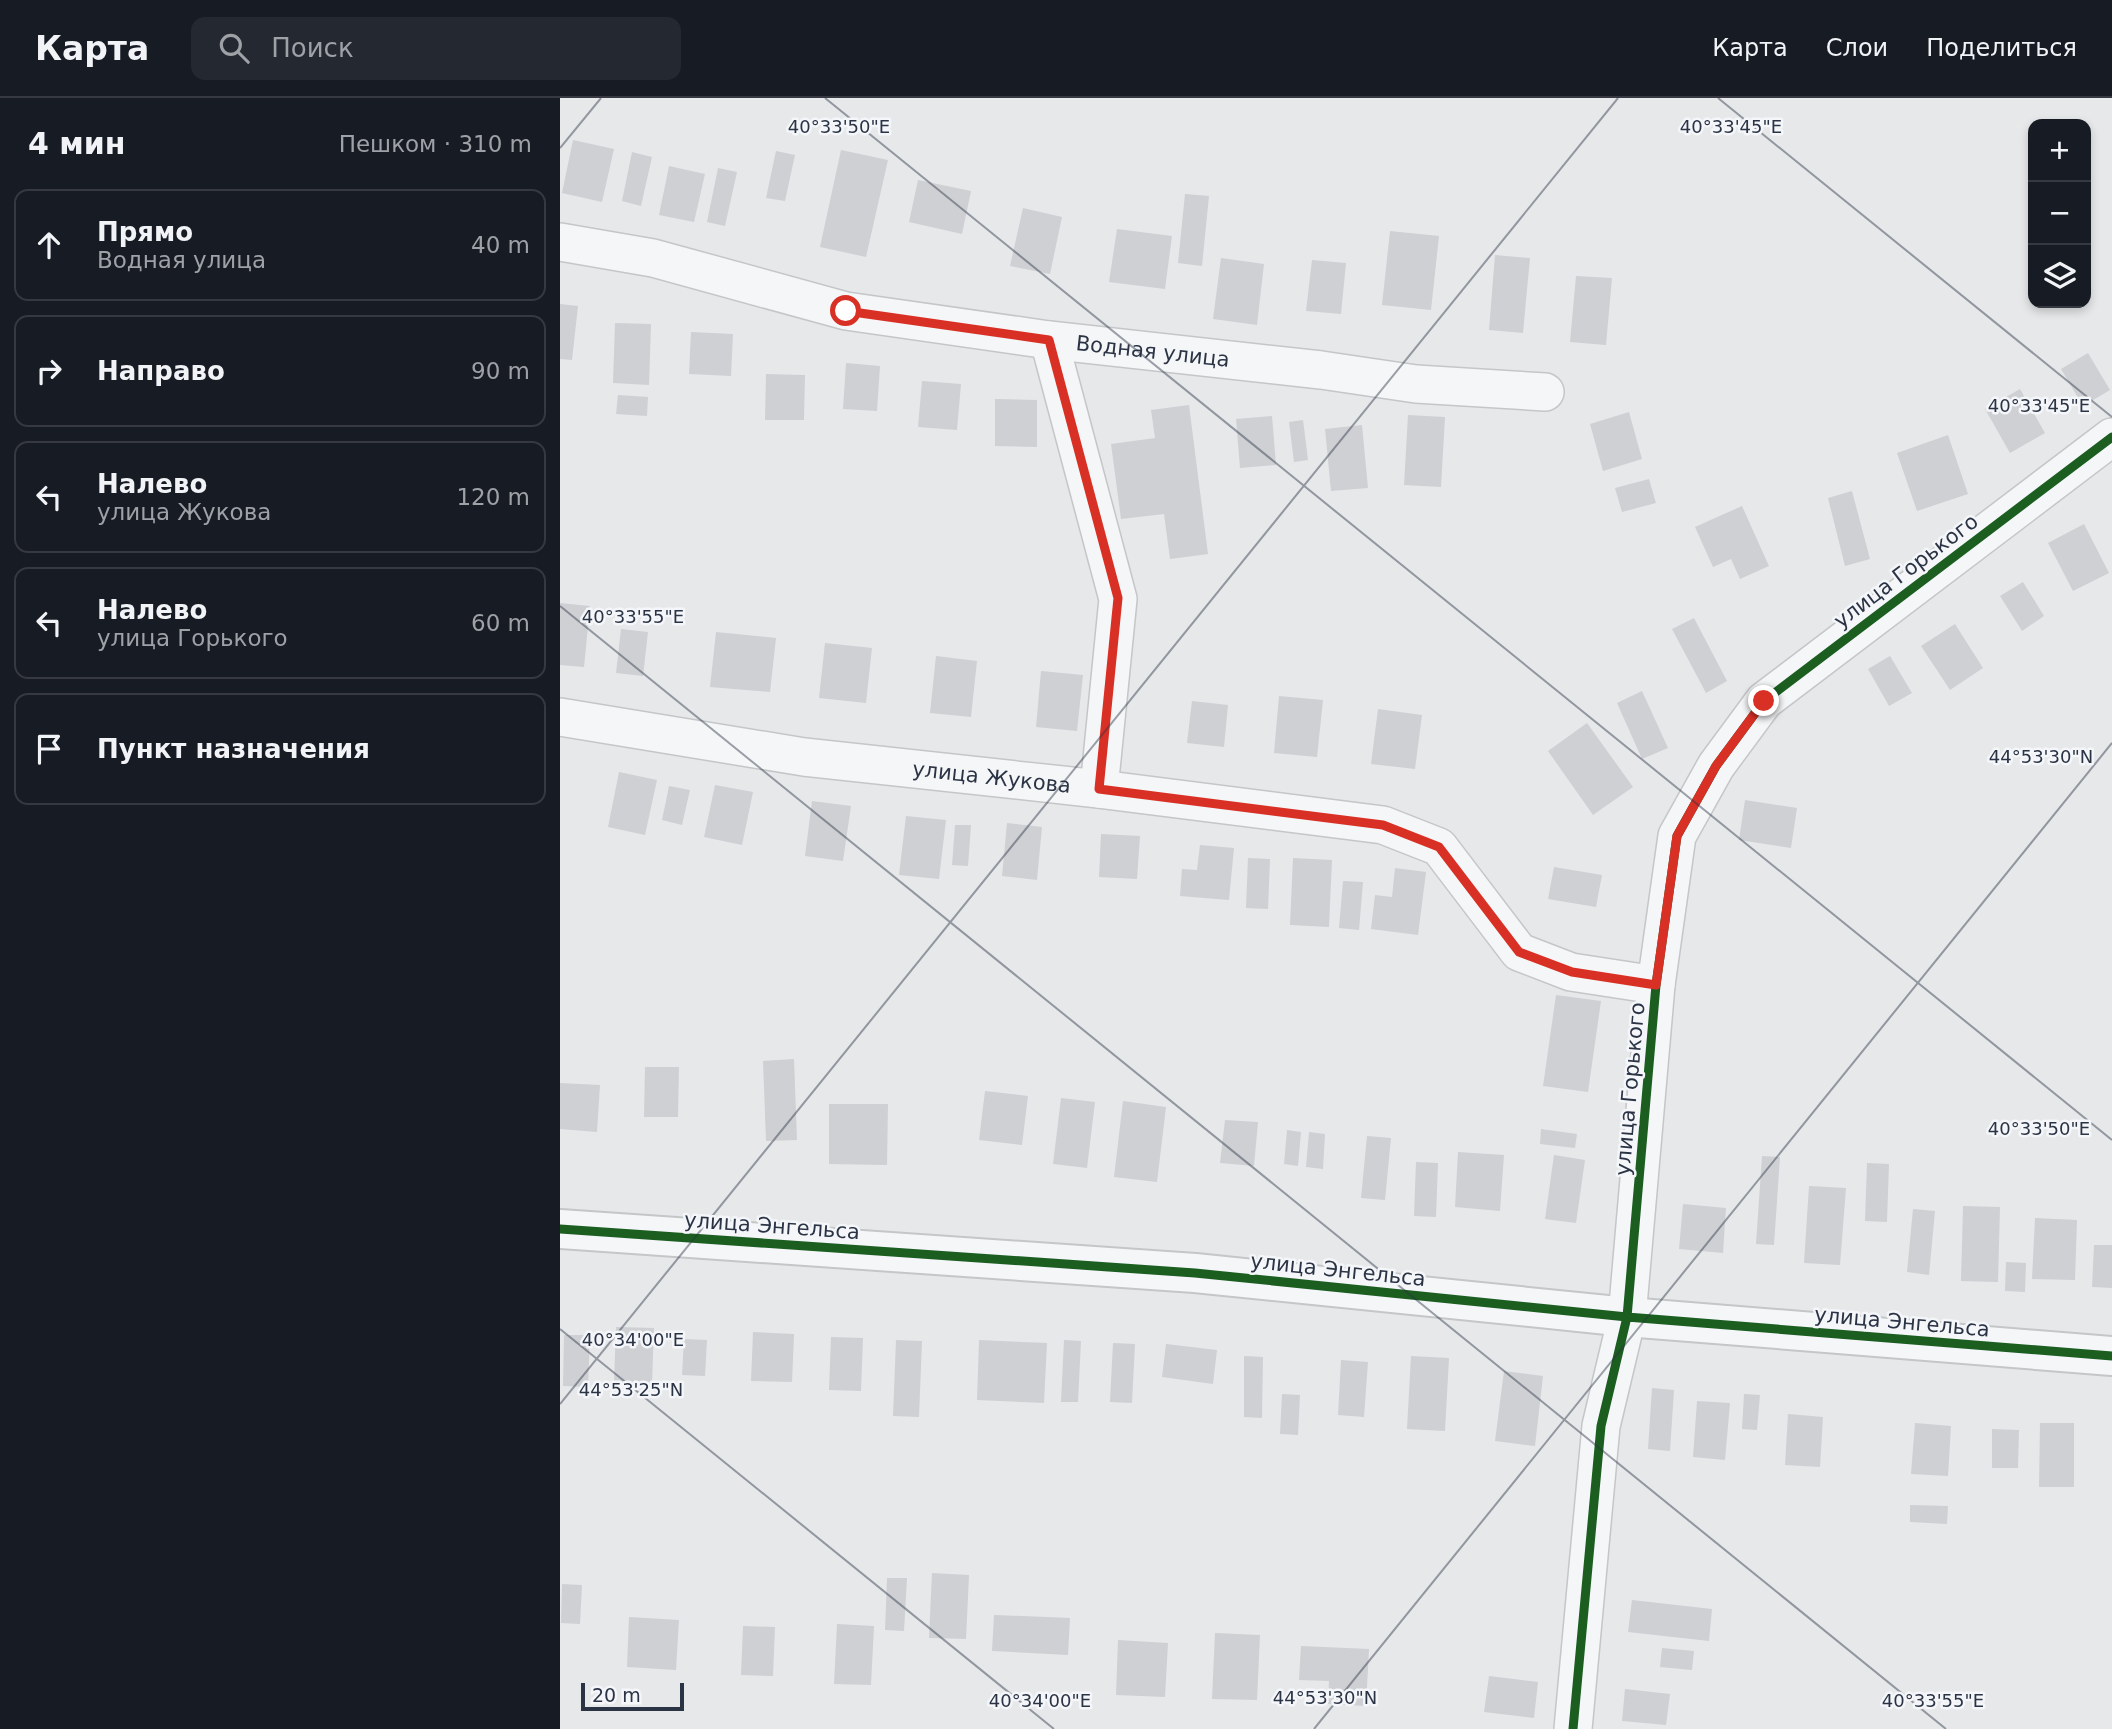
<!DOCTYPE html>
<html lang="ru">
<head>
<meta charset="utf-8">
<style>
	body { margin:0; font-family:"DejaVu Sans",sans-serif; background:#242831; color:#f1f3f6 }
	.controls { position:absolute; right:21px; top:21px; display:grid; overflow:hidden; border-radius:14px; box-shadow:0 4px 10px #0003 }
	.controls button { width:63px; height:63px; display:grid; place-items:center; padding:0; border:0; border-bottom:2px solid #363941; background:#171b24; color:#f1f3f6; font:35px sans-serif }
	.scale { position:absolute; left:21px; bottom:18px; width:103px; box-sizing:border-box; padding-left:7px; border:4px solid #2b3445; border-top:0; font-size:19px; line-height:24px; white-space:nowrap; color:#2b3445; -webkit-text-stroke:5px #f4f6f9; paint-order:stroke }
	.stop { position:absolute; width:21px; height:21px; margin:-16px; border:5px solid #d93025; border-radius:50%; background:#fff }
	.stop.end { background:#d93025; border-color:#fff; box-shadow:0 2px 7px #0008 }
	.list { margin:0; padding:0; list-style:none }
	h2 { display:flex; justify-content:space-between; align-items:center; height:91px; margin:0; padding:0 28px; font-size:30px }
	h2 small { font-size:23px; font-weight:400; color:#9ea1a6 }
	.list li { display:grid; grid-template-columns:46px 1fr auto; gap:21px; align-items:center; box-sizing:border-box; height:112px; margin:0 14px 14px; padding:0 14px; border:2px solid #363941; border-radius:14px }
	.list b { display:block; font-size:26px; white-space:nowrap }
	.list p { margin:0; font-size:23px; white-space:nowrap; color:#9ea1a6 }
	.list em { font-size:23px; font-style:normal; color:#9ea1a6 }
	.icon { flex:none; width:38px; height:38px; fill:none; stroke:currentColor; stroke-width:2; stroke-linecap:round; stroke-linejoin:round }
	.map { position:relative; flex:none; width:1552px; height:1631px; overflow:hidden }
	header { display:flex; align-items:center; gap:42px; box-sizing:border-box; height:98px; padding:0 35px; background:#171b24; border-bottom:2px solid #363941 }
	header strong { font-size:33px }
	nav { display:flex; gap:38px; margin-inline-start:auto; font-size:24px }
	.search { width:490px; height:63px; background:#242831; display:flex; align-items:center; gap:18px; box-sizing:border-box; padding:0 24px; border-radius:14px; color:#9ea1a6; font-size:26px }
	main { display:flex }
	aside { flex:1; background:#171b24 }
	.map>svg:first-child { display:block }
</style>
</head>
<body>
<header>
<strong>Карта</strong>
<div class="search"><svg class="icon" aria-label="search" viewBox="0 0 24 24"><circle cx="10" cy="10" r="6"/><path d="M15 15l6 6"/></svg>Поиск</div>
<nav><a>Карта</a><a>Слои</a><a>Поделиться</a></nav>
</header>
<main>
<aside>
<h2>4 мин<small>Пешком · 310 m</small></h2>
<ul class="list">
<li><svg class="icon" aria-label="ahead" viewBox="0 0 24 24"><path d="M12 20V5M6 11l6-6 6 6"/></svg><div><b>Прямо</b><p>Водная улица</p></div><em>40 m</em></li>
<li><svg class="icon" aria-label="right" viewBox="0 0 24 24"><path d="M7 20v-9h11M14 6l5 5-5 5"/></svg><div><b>Направо</b></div><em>90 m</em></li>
<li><svg class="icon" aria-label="left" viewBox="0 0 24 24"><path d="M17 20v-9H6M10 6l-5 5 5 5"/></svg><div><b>Налево</b><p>улица Жукова</p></div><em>120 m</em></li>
<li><svg class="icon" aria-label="left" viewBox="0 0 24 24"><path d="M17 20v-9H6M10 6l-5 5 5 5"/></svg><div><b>Налево</b><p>улица Горького</p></div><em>60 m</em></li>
<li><svg class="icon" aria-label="arrive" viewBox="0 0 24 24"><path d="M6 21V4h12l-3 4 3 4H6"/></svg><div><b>Пункт назначения</b></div></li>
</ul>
</aside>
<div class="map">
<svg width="1552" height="1631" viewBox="0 0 1552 1631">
	<rect width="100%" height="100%" fill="#e6e8ea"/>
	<path fill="#ced0d3" d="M13,42L54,51L42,104L2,95Z
		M281,52L328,62L306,159L260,149Z
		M216,53L235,57L225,103L206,100Z
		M72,54L92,59L81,108L62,103Z
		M109,68L145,76L134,124L99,117Z
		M158,70L177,74L165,128L147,124Z
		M358,82L411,93L402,136L349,124Z
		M625,96L649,98L642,168L618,165Z
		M463,110L502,119L490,176L450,168Z
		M557,131L612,138L605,191L549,184Z
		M830,133L879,138L871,212L822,207Z
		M935,157L970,160L963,235L929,232Z
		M661,160L704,166L697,227L653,221Z
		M752,162L786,165L781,216L746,213Z
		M1016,178L1052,180L1046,247L1010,244Z
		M0,206L18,208L12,262L0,261Z
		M55,225L91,226L89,287L53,285Z
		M131,234L173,236L171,278L129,276Z
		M1528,255L1550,292L1523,308L1501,271Z
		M286,265L320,268L317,313L283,311Z
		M206,276L245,277L244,322H205Z
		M362,283L401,286L397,332L358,329Z
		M1460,291L1485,335L1450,355L1425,311Z
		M58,297L88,299L87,318L56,316Z
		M435,301L477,302V349L435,348Z
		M629,307L648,456L610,461L604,416L561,421L551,346L595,340L591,312Z
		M1069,314L1082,361L1043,373L1030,326Z
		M848,317L885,319L881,389L844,387Z
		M712,318L716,367L680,370L676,321Z
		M743,322L748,362L734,364L729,324Z
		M802,327L808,390L771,393L765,331Z
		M1388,337L1408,396L1357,413L1337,355Z
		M1089,381L1096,405L1062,414L1055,390Z
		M1292,393L1310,461L1285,468L1268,400Z
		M1182,408L1209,468L1180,481L1171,461L1153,469L1135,429Z
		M1524,426L1549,475L1513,493L1488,445Z
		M1463,484L1484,518L1462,533L1440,498Z
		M0,505L30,508L24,569L0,567Z
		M1134,520L1167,583L1146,595L1112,531Z
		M1395,526L1423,570L1390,592L1361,548Z
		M61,531L88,534L83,578L56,575Z
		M156,534L216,540L210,594L150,589Z
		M265,545L312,550L306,605L259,600Z
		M376,558L417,563L411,619L370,615Z
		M1330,558L1352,595L1329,608L1308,571Z
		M481,573L523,577L517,633L476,629Z
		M1082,593L1108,650L1082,661L1057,605Z
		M719,598L763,602L757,659L714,655Z
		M632,603L668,607L664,649L627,645Z
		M818,611L862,617L855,671L811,666Z
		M1027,625L1073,689L1033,717L988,653Z
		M59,674L97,682L85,737L48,729Z
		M155,687L193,694L182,747L144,739Z
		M109,688L130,692L122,727L102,722Z
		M1185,702L1237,710L1231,750L1179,742Z
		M252,703L291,708L283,763L245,758Z
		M346,718L386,722L379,781L339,777Z
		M447,725L482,729L477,782L442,778Z
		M395,727H411L408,768L392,767Z
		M541,736L580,738L577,781L539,779Z
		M640,747L674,750L669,802L620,798L622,771L637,772Z
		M688,760L710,761L708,811L686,810Z
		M733,760L772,762L769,829L730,827Z
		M994,769L1042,777L1036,809L988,801Z
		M835,770L866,774L858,837L811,831L815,797L832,799Z
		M783,783L803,784L799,832L779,830Z
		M996,897L1041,903L1028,994L983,988Z
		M234,961L237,1042L206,1043L203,963Z
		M85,969H119L118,1019H84Z
		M0,985L40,987L37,1034L0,1031Z
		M425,993L468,998L462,1047L419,1042Z
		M501,1000L535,1004L527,1070L493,1066Z
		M563,1003L606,1009L597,1084L554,1079Z
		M269,1006H328L327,1067L269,1066Z
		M665,1022L698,1024L694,1068L660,1065Z
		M981,1031L1017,1036L1015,1050L980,1046Z
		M727,1032L741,1034L738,1068L724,1066Z
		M749,1034L765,1036L763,1071L746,1069Z
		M807,1038L831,1040L825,1102L801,1100Z
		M898,1054L944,1057L940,1113L895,1109Z
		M994,1057L1025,1062L1016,1125L985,1121Z
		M1202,1058L1220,1059L1214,1147L1196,1146Z
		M856,1064L878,1065L876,1119L854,1118Z
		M1307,1065L1329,1066L1327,1124L1305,1123Z
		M1249,1088L1286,1090L1280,1167L1244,1165Z
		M1123,1106L1166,1110L1163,1155L1119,1151Z
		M1403,1108L1440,1109L1438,1184L1401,1183Z
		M1353,1111L1375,1113L1369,1177L1347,1174Z
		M1475,1120L1517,1122L1515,1182L1472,1181Z
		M1534,1147H1552V1190L1532,1189Z
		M1446,1164L1466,1165L1465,1194L1445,1193Z
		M56,1229L94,1230L92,1286L54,1284Z
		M193,1234L234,1236L232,1284L191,1283Z
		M4,1237H30L28,1289L3,1288Z
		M271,1239L303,1240L301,1293L269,1292Z
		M124,1241L147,1242L145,1278L122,1277Z
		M336,1242L362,1243L359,1319L333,1318Z
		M419,1242L487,1245L484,1305L417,1302Z
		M504,1242L521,1243L518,1304H501Z
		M553,1245L575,1246L572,1305L550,1304Z
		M606,1246L657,1252L653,1286L602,1279Z
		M684,1258L703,1259L702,1320L684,1319Z
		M851,1258L889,1260L885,1333L847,1331Z
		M781,1262L808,1264L804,1319L778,1317Z
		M944,1273L983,1278L975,1348L935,1343Z
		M1092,1290L1114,1292L1110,1353L1088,1351Z
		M722,1296L740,1297L738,1337L720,1336Z
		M1184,1296L1200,1297L1197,1332L1182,1331Z
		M1137,1303L1170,1305L1165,1362L1133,1359Z
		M1228,1316L1263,1319L1260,1369L1225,1367Z
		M1355,1325L1391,1328L1388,1378L1351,1376Z
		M1480,1325H1514V1389H1479Z
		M1432,1331L1459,1332L1458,1370H1432Z
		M1350,1407L1388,1408L1387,1426L1350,1424Z
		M372,1475L409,1477L406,1541L369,1540Z
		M327,1480H347L344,1533L325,1532Z
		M2,1486L22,1487L20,1526L1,1525Z
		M1072,1502L1152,1511L1149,1543L1068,1534Z
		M434,1517L510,1520L508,1557L432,1553Z
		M69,1519L119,1522L116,1572L67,1569Z
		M277,1526L314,1528L311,1587L274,1586Z
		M183,1528L215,1529L213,1578L181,1577Z
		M655,1535L700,1537L697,1602L652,1601Z
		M558,1542L608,1545L605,1599L556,1597Z
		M741,1548L809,1551L806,1608L768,1606L769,1583L739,1582Z
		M1102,1550L1134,1553L1132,1572L1100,1569Z
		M929,1578L978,1584L974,1620L924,1614Z
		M1065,1591L1110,1596L1106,1627L1062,1623Z"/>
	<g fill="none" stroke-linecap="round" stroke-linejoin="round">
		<g stroke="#c4c6c8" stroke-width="40">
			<g id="minor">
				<path id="s1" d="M0,144L93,160L286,213L489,242L761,272L856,286L985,294"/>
				<path d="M489,242L558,501L539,691"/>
				<path id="s2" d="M0,619L244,659L539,691L823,727L879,749L959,854L1011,874L1096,887"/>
				<path d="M1013,1631L1041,1328L1067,1219L1096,887L1117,738L1156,668L1204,603L1552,339"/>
			</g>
		</g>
		<g stroke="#c4c6c8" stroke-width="42">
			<path id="tertiary" d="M0,1131L635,1175L1067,1219L1552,1258"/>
		</g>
		<use href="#minor" stroke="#f5f6f7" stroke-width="37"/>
		<use href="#tertiary" stroke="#f5f6f7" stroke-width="38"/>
		<g stroke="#f4f6f9" stroke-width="13">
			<path id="cycleway" d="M0,1131L635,1175L1067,1219L1552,1258
				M1013,1631L1041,1328L1067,1219L1096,887L1117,738L1156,668L1204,603L1552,339"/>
		</g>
		<use href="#cycleway" stroke="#1b5e20" stroke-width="9"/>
	</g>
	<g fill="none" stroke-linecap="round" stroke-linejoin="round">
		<path stroke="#d93025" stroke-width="9" d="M286,213L489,242L558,500L539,691L823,727L879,749L959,854L1012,874L1096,887L1117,738L1156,668L1204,603"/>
	</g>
	<path fill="none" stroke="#2b3445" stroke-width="2" stroke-opacity="0.45" d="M265,0L1552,1042M1158,0L1552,319M0,50L41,0M0,508L1386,1631M0,1231L494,1631M0,1306L1058,0M754,1631L1552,645"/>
	<g text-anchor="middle" stroke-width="5" stroke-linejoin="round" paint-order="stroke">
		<g font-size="21" fill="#2b3445" stroke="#f4f6f9">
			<text dy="7" stroke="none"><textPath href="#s1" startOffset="604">Водная улица</textPath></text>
			<text transform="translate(1346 473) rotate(-37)" y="7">улица Горького</text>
			<text dy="7" stroke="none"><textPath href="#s2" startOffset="436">улица Жукова</textPath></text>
			<text transform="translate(1070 991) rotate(-85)" y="7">улица Горького</text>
			<text transform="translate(212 1128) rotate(4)" y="7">улица Энгельса</text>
			<text transform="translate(778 1172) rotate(6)" y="7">улица Энгельса</text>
			<text transform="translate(1342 1224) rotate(5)" y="7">улица Энгельса</text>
		</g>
	</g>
	<g font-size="18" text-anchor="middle" fill="#2b3445" stroke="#f4f6f9" stroke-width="5" stroke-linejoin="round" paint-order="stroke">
		<text x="279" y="35">40°33'50"E</text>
		<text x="1171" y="35">40°33'45"E</text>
		<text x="1479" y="314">40°33'45"E</text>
		<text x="73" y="525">40°33'55"E</text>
		<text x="1481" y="665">44°53'30"N</text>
		<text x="1479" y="1037">40°33'50"E</text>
		<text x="73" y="1248">40°34'00"E</text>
		<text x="71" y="1298">44°53'25"N</text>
		<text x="765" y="1606">44°53'30"N</text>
		<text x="480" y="1609">40°34'00"E</text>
		<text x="1373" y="1609">40°33'55"E</text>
	</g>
</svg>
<div class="controls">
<button>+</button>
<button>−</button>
<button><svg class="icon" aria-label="layers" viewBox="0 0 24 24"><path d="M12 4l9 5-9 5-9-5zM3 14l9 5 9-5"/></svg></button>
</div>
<div class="scale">20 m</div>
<div class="stop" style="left:286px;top:213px"></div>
<div class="stop end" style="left:1204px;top:603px"></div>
</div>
</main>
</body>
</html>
